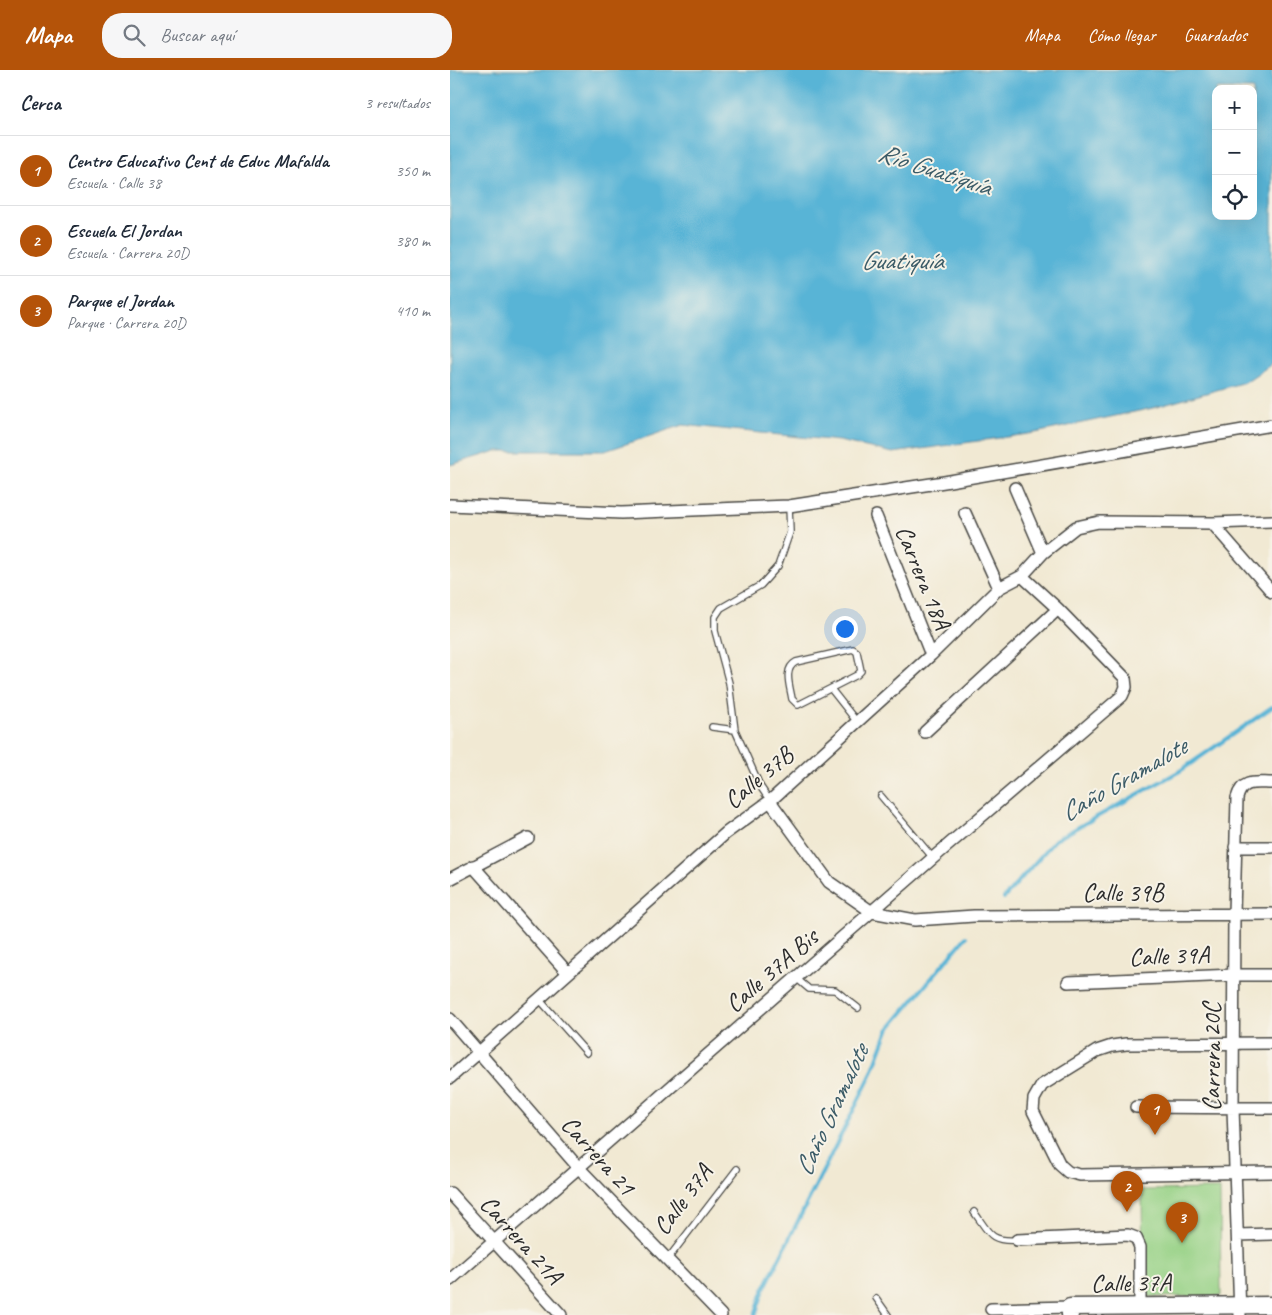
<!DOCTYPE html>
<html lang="es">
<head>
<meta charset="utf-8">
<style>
	body { margin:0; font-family:Caveat,sans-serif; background:#f6f6f7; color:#1f2937 }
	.controls { position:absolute; right:15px; top:15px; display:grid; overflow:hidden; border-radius:10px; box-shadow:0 5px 20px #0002 }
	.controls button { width:45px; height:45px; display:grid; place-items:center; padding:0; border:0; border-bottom:1px solid #e0e1e3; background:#fff; color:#1f2937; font:25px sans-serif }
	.you { position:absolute; left:394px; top:558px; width:18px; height:18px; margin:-12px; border:4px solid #fff; border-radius:50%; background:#1a73e8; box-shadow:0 0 0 8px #1a73e833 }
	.badge { display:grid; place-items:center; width:32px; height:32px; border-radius:50%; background:#b45309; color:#fff; font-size:16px; font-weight:700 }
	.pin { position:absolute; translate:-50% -41px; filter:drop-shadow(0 1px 2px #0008) }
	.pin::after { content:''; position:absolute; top:26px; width:18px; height:15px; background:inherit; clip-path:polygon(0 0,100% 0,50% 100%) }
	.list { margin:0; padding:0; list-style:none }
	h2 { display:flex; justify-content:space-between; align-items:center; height:65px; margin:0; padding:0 20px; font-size:21px }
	h2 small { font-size:16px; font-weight:400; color:#747a83 }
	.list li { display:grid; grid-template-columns:32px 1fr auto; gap:15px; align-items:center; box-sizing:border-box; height:70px; padding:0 20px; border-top:1px solid #e0e1e3 }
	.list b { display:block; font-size:19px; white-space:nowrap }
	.list p { margin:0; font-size:16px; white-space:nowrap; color:#747a83 }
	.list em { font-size:16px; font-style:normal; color:#747a83 }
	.icon { flex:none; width:28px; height:28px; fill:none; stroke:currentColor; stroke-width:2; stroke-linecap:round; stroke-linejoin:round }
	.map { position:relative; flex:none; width:822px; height:1245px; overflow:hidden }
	header { display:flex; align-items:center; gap:30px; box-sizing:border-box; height:70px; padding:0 25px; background:#b45309; color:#fff }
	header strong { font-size:24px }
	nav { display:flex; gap:28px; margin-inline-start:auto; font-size:18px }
	.search { width:350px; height:45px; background:#f6f6f7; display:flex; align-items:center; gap:12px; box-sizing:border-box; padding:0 18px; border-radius:20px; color:#747a83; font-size:19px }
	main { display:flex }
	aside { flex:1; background:#fff }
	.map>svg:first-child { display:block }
</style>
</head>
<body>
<header>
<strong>Mapa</strong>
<div class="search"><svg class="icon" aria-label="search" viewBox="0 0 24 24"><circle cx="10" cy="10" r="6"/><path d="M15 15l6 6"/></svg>Buscar aquí</div>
<nav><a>Mapa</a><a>Cómo llegar</a><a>Guardados</a></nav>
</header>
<main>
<aside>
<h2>Cerca<small>3 resultados</small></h2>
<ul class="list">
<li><span class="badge">1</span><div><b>Centro Educativo Cent de Educ Mafalda</b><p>Escuela · Calle 38</p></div><em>350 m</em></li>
<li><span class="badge">2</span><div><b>Escuela El Jordan</b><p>Escuela · Carrera 20D</p></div><em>380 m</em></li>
<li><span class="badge">3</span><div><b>Parque el Jordan</b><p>Parque · Carrera 20D</p></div><em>410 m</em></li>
</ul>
</aside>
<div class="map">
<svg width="822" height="1245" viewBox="0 0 822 1245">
	<rect width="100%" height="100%" fill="#f7f3e8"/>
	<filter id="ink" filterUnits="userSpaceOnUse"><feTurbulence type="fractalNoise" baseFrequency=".02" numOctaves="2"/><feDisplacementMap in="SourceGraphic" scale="10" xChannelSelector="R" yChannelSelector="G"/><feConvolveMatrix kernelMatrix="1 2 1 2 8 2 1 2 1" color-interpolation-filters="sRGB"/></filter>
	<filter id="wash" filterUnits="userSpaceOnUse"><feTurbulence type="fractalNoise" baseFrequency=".0096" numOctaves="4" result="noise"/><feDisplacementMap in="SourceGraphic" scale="20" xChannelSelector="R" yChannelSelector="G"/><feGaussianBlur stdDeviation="1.12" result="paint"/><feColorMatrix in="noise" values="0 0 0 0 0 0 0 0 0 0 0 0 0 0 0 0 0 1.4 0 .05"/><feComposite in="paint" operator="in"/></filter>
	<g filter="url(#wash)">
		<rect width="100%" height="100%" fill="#f1e9d3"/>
		<path fill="#96d185" stroke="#607e58" d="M770,1119L771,1226L693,1227L692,1120Z"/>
		<path fill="#58b4d6" stroke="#427080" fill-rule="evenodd" d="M0,0H822V294L795,312L703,338L585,363L443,383L389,371L233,355L155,381H47L0,395ZM766,19H803V146H766Z"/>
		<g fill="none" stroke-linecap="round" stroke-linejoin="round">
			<path stroke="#58b4d6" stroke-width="4" d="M554,828L605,770L730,701L822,637
				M305,1245L314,1219L420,1007L438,960L516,867"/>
		</g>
	</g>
	<g filter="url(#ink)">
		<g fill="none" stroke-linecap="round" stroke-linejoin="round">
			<g stroke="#494844" stroke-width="8">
				<path id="lane" d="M403,579L407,582L411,601L407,605L348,635L342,629C340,616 333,599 346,592Z
					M381,619L407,652
					M262,657L285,660
					M431,726L483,788
					M320,731L310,716L285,660L279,613L265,561V547L271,538L311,515L328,496L340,462L339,436
					M346,908L359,919L385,920L408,938
					M89,929L137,983
					M524,1142C539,1162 539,1172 567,1170
					M217,1190L287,1099
					M426,1228L438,1245"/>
			</g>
			<g stroke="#494844" stroke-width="14">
				<path id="street" d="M565,418L593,483
					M0,435L171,443L339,436L494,412L822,355
					M515,443L549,518
					M426,446L481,585
					M762,453L822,522
					M475,662L608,539L572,506
					M320,731L379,812L422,842L465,850L524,846L822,844
					M785,777H822
					M23,796L118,903
					M0,809L78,768
					M618,912L784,905H822
					M0,949L128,1097L271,1245
					M822,973L676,974L662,976L647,981L592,1015L584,1029L583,1041L610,1095L618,1102L630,1105L822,1102
					M0,1008L276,763L320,731L407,652L481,585L549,518L572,506L593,483L626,457L649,452L762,453L822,451
					M686,1037L822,1038
					M0,1123L111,1245
					M788,1165L822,1164
					M567,1170L678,1165L686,1168L690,1177V1237
					M0,1210L483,788L672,626L676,617L675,608L608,539
					M541,1239L620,1237
					M790,1245L783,1038L784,844L787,728C792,709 806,713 822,713"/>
			</g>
			<g stroke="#494844" stroke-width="19">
				<path id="secondary" d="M620,1245V1237L822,1235"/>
			</g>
			<use href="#lane" stroke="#fff" stroke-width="5.5"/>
			<use href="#street" stroke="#fff" stroke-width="11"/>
			<use href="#secondary" stroke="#fff" stroke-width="16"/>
		</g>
	</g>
	<g text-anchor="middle" stroke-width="4" stroke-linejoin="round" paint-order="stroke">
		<g font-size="25" fill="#2b2b2b" stroke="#f7f3e8">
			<text transform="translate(474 507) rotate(68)" y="9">Carrera 18A</text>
			<text transform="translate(308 707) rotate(-40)" y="9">Calle 37B</text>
			<text x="673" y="831">Calle 39B</text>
			<text transform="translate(719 885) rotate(-2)" y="9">Calle 39A</text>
			<text transform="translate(321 900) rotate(-41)" y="9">Calle 37A Bis</text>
			<text transform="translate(761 987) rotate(-90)" y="9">Carrera 20C</text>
			<text transform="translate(149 1085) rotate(48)" y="9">Carrera 21</text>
			<text transform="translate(232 1129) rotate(-53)" y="9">Calle 37A</text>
			<text transform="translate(72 1169) rotate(48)" y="9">Carrera 21A</text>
			<text transform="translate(681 1212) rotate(-1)" y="9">Calle 37A</text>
		</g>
		<g font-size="26" font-style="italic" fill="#3b5b67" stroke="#f7f3e8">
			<text transform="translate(485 99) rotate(18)" y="9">Río Guatiquía</text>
			<text x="452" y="199">Guatiquía</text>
			<text transform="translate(673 709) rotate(-30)" y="9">Caño Gramalote</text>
			<text transform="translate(381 1040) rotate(-65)" y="9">Caño Gramalote</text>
		</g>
	</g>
</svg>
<div class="controls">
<button>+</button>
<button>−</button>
<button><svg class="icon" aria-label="locate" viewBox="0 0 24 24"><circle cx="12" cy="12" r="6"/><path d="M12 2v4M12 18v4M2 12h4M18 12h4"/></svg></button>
</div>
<div class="you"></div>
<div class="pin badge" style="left:705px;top:1065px">1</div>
<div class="pin badge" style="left:677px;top:1142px">2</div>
<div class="pin badge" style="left:732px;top:1173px">3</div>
</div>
</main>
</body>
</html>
